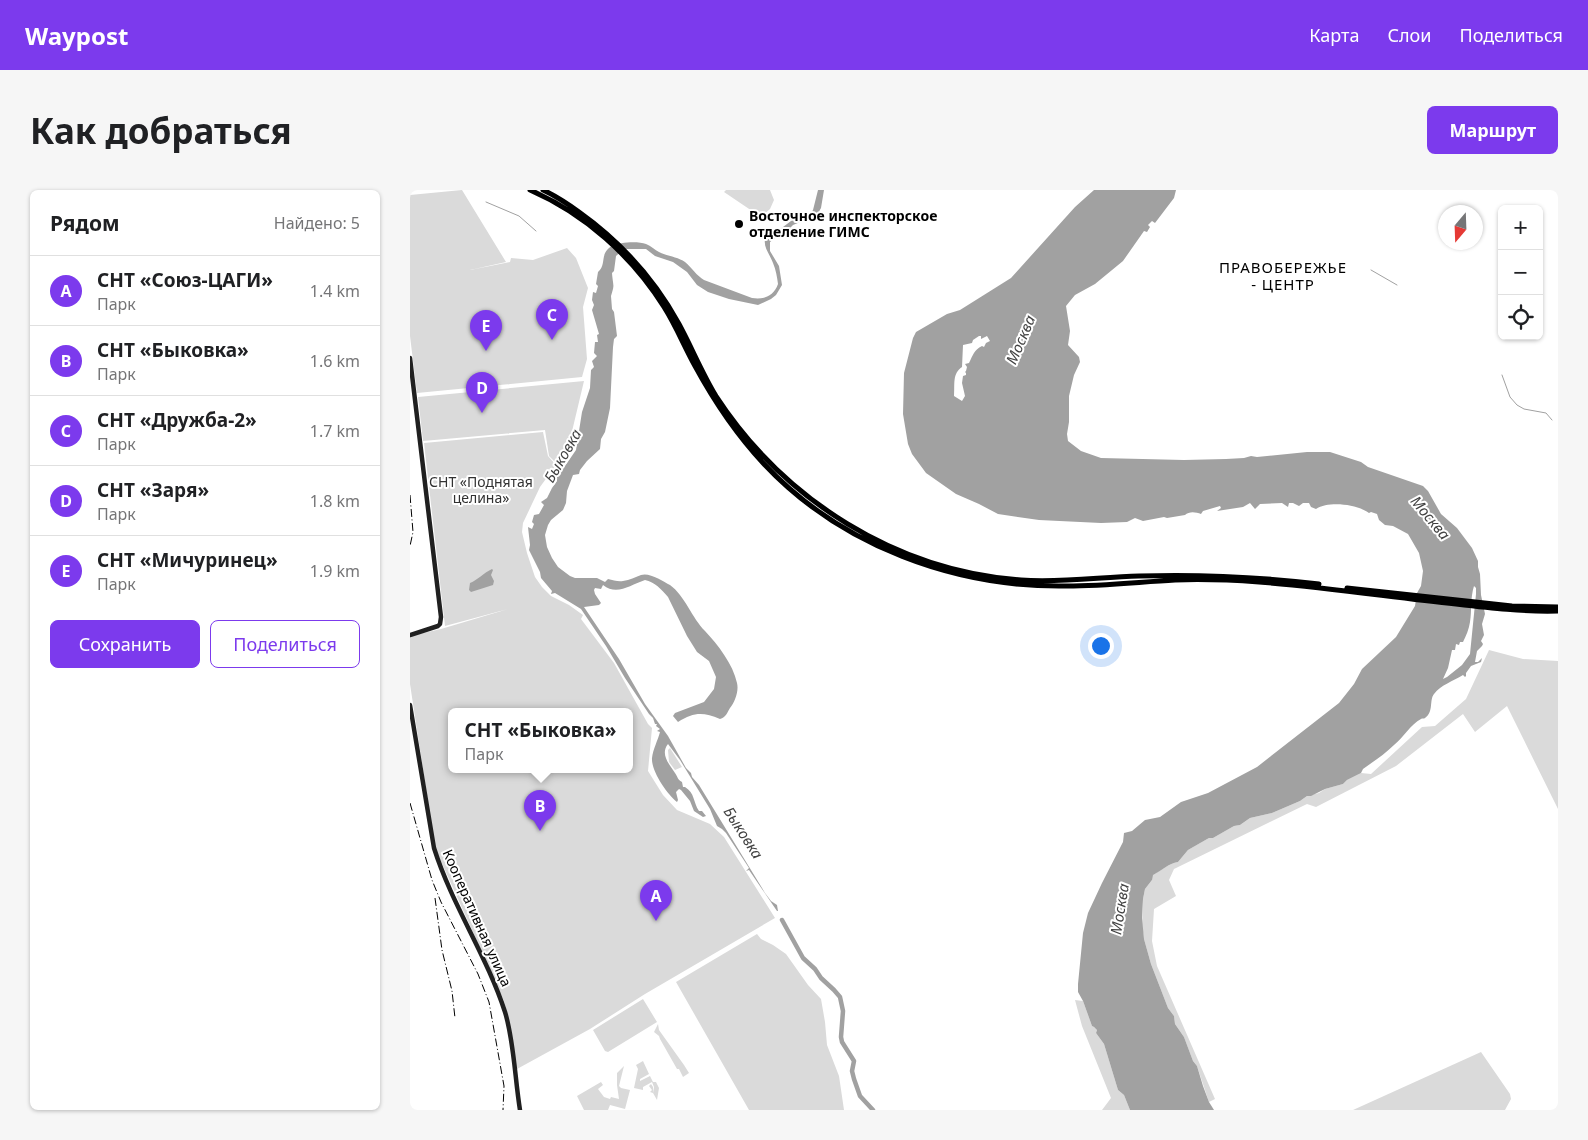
<!DOCTYPE html>
<html lang="ru">
<head>
<meta charset="utf-8">
<style>
	body { margin:0; font-family:"Noto Sans",sans-serif; background:#f6f6f6; color:#202124 }
	.controls { position:absolute; right:15px; top:15px; display:grid; overflow:hidden; border-radius:8px; box-shadow:0 1px 4px #0004 }
	.controls button { width:45px; height:45px; display:grid; place-items:center; padding:0; border:0; border-bottom:1px solid #e0e0e0; background:#fff; color:#202124; font:25px sans-serif }
	.compass { position:absolute; left:1028px; top:15px; width:45px; height:45px; border-radius:50%; background:#fff; box-shadow:0 1px 4px #0004; rotate:199deg }
	.you { position:absolute; left:690px; top:455px; width:18px; height:18px; margin:-12px; border:4px solid #fff; border-radius:50%; background:#1a73e8; box-shadow:0 0 0 8px #1a73e833 }
	.badge { display:grid; place-items:center; width:32px; height:32px; border-radius:50%; background:#7c3aed; color:#fff; font-size:16px; font-weight:700 }
	.pin { position:absolute; translate:-50% -41px; filter:drop-shadow(0 1px 2px #0008) }
	.pin::after { content:''; position:absolute; top:26px; width:18px; height:15px; background:inherit; clip-path:polygon(0 0,100% 0,50% 100%) }
	.popup { position:absolute; left:38px; top:518px; width:185px; height:65px; box-sizing:border-box; display:grid; place-content:center; border-radius:8px; background:#fff; filter:drop-shadow(0 1px 4px #0005); font-size:16px; white-space:nowrap; color:#757577 }
	.popup b { font-size:19px; color:#202124 }
	.popup::after { content:''; position:absolute; left:50%; top:100%; margin-left:-10px; border:10px solid transparent; border-top-color:#fff }
	.list { margin:0; padding:0; list-style:none }
	h2 { display:flex; justify-content:space-between; align-items:center; height:65px; margin:0; padding:0 20px; font-size:21px }
	h2 small { font-size:16px; font-weight:400; color:#757577 }
	.list li { display:grid; grid-template-columns:32px 1fr auto; gap:15px; align-items:center; box-sizing:border-box; height:70px; padding:0 20px; border-top:1px solid #e0e0e0 }
	.list b { display:block; font-size:19px; white-space:nowrap }
	.list p { margin:0; font-size:16px; white-space:nowrap; color:#757577 }
	.list em { font-size:16px; font-style:normal; color:#757577 }
	.actions { display:flex; gap:10px; padding:15px 20px }
	.actions a { flex:1; padding:11px 0; border:1px solid #7c3aed; border-radius:8px; text-align:center; font-size:18px; color:#7c3aed }
	.actions .main { background:#7c3aed; color:#fff }
	.icon { flex:none; width:28px; height:28px; fill:none; stroke:currentColor; stroke-width:2; stroke-linecap:round; stroke-linejoin:round }
	.map { position:relative; flex:none; width:1148px; height:920px; overflow:hidden; border-radius:8px }
	header { display:flex; align-items:center; gap:30px; box-sizing:border-box; height:70px; padding:0 25px; background:#7c3aed; color:#fff }
	header strong { font-size:24px }
	nav { display:flex; gap:28px; margin-inline-start:auto; font-size:18px }
	.intro { display:flex; align-items:center; justify-content:space-between; box-sizing:border-box; height:120px; padding:0 30px }
	h1 { margin:0; font-size:35px }
	.button { padding:12px 22px; border-radius:8px; background:#7c3aed; color:#fff; font-size:18px; font-weight:700 }
	main { display:flex; gap:30px; padding:0 30px }
	aside { flex:1; background:#fff; border-radius:8px; box-shadow:0 1px 4px #0004 }
	.map>svg:first-child { display:block }
</style>
</head>
<body>
<header>
<strong>Waypost</strong>
<nav><a>Карта</a><a>Слои</a><a>Поделиться</a></nav>
</header>
<div class="intro"><h1>Как добраться</h1><a class="button">Маршрут</a></div>
<main>
<aside>
<h2>Рядом<small>Найдено: 5</small></h2>
<ul class="list">
<li><span class="badge">A</span><div><b>СНТ «Союз-ЦАГИ»</b><p>Парк</p></div><em>1.4 km</em></li>
<li><span class="badge">B</span><div><b>СНТ «Быковка»</b><p>Парк</p></div><em>1.6 km</em></li>
<li><span class="badge">C</span><div><b>СНТ «Дружба-2»</b><p>Парк</p></div><em>1.7 km</em></li>
<li><span class="badge">D</span><div><b>СНТ «Заря»</b><p>Парк</p></div><em>1.8 km</em></li>
<li><span class="badge">E</span><div><b>СНТ «Мичуринец»</b><p>Парк</p></div><em>1.9 km</em></li>
</ul>
<div class="actions"><a class="main">Сохранить</a><a>Поделиться</a></div>
</aside>
<div class="map">
<svg width="1148" height="920" viewBox="0 0 1148 920">
	<rect width="100%" height="100%" fill="#fff"/>
	<path fill="#dadada" fill-rule="evenodd" d="M52,0L96,72L60,80L100,72L101,68L123,70L157,58L166,68L178,98L173,117L177,169L172,187L7,203L0,146V5Z
		M316,0H360L364,10L360,19L351,27L314,2Z
		M174,191L159,254L152,267L147,274L139,266L135,240L13,251L8,207Z
		M133,242L138,266L146,275L130,297L113,333L112,342L117,363L125,387L132,397L141,406L159,415L173,425L171,429L204,473L238,534L242,538L238,581L253,605L267,620L300,634L314,647L365,728L235,804L180,839L107,879L105,878L100,834L94,811L25,658L0,494V446L31,439L98,419L35,436L14,253ZM41,522H219V580H41Z
		M1079,460L1113,469L1148,471V619L1097,516L1065,542L1053,524L986,576L906,617L897,614L764,679L759,690L766,706L744,719L742,751L747,776L805,909L799,912L787,876L783,871L774,847L765,834L764,826L758,818L741,774L734,749L732,735L733,709L735,699L742,690V685C751,681 759,673 768,672L778,660L799,648H803L824,636L830,635L840,628L862,623L890,611L897,606L909,603L915,599L933,594L937,590L951,583L961,584L1012,537L1025,536L1056,509Z
		M260,558L272,577L265,580L259,572L258,560Z
		M347,744L351,749L363,755L376,764L398,795L411,809L415,832L417,855L429,886L434,920H339L266,792Z
		M233,809L247,832L198,862L195,861L183,840Z
		M665,810L673,811L682,836L684,837L687,840L686,843L694,854L708,900L714,905L720,920H692L701,908L672,836Z
		M248,834L249,840L274,875L279,883L273,887L269,879H267L250,849L249,846L244,842Z
		M1071,862L1100,904L1101,909L1095,920H943Z
		M233,871L239,884L230,889V891L240,886L243,892H246L249,898L247,910L243,903L240,902L242,900L239,896L241,894L243,897V903L244,897L242,892L233,897V900L224,898L228,879L226,875Z
		M214,876L209,896L211,898L220,900L215,919L200,915L198,920H174L167,906L191,892L193,895L188,899L194,907L200,909L201,907L209,909L207,895V883Z"/>
	<path fill="#a1a1a1" fill-rule="evenodd" d="M408,0H414L411,18L407,25L383,35L377,41L372,43L360,52V61L369,76L372,95L366,105L361,109L348,115L319,109L298,102L287,95L277,82L263,72L245,66L236,59H214L206,66L204,81L202,83C203,96 205,94 201,106L202,119L204,122L207,146L204,149L203,157L200,218L195,242L191,249L190,259L177,271L170,280L169,284L163,285L157,301L156,313L153,320L141,330L138,335L135,345L137,357L142,368L148,377L160,386L165,388H187L195,392L198,389C203,390 208,392 213,391C220,390 225,387 231,385C239,382 253,391 260,395C275,406 282,428 295,441C308,455 323,474 327,493C329,501 325,512 320,518C317,523 316,527 310,529C293,522 284,522 268,532L263,526L265,523L294,512L304,499L306,487L299,471L287,462L277,446L258,407C251,399 245,392 235,390C220,395 207,406 193,395L191,399L185,398L184,400L185,404L191,413L189,415L174,417L209,469L235,514L258,546L276,578L281,583L282,587L289,595L355,703L361,711L367,715L368,721H367L339,680L336,681L339,678L316,643L312,639L307,636L300,619L270,570L258,554C250,564 259,574 265,583C268,587 267,589 272,592L273,597H275C285,603 283,612 289,621H292L296,626L293,627L284,621L280,611L271,600L269,599L266,602L268,610L267,612C257,604 241,581 242,568C243,559 248,550 250,542L247,541L250,539L246,536L247,534H245L243,528L239,524L215,488L196,456L171,419L145,403L141,404L142,401L131,388L130,382L119,360L120,355L118,337L122,339L124,334L122,332L124,325L129,324L134,315L131,312L137,308L142,298L147,291V284L155,276L166,260L172,222L180,198L181,180L184,177L182,171L187,166L184,163L185,152H188L187,145L189,144L182,120L184,115L182,110L183,102L186,103L188,96L186,94L188,82C197,75 189,63 202,56C210,52 228,51 236,54C241,56 245,60 249,62C257,66 268,67 275,72C282,78 287,86 294,90L342,108C354,110 364,106 368,94C367,87 366,80 363,73C358,60 349,54 360,39L365,41L369,40L385,28L401,23L403,20Z
		M684,0H766L764,8L745,33L742,31L738,35L740,37L737,42L734,41L713,71L685,94L665,105L656,116L660,141L658,155L669,167L670,172L664,185L659,206V232L657,244L658,251L671,261L691,268L774,270L816,269L834,268L841,266L847,267L897,262H920L951,272L958,277L1013,296L1018,301L1031,324L1047,338L1062,358L1068,371V377L1070,384L1071,405L1075,424L1072,434L1074,445L1071,451L1073,454L1072,456L1067,461L1065,472H1068L1072,468L1071,472L1061,476L1056,483V486L1055,487L1053,485C1043,491 1031,495 1024,504C1019,510 1024,522 1015,528C1014,529 1012,528 1011,529C1001,534 993,548 984,555C975,564 964,571 953,579L951,583L937,590L933,594L915,599L901,606H897L890,611L862,623L840,628L830,635L824,636L803,648H799L778,660L768,672C759,673 751,681 743,685L742,690L735,699L733,709L732,728L734,749L741,774L758,818L764,826L765,834L774,847L783,871L787,876L793,896L799,912L804,920H720L714,905L708,900L694,854L686,843L687,840L684,837L682,836L673,811L668,802V794L673,743L678,723L692,693L713,652L714,643L722,641L735,630L750,627L771,612L798,603L847,577L929,513L944,494L952,479L986,447L1005,416L1007,403L1011,396L1013,381L1009,363L998,344L983,336L975,335L969,330L967,324L961,322L959,323C946,314 919,311 906,319L901,317L899,313H893L889,316L883,313H879L878,317L872,313L850,314L845,319L840,313L833,317L807,321L811,318L810,316L793,321L791,324C786,322 779,321 775,325L757,328L754,327L733,331L725,328L717,332L691,333L629,330L588,324L569,314L546,304L516,283L502,264L498,254L493,224L494,183L503,148L506,142L537,124L550,120L601,88L665,17ZM569,146H571V149L577,146L580,151L576,153L574,157L572,156C564,160 563,165 559,173L555,174L557,177L556,181L555,182L556,183V185L553,186L552,193L555,206L552,211L544,206C545,194 542,184 552,177L553,155L562,153L563,150ZM1064,396L1066,398V404L1060,464L1052,475L1037,487L1033,489L1038,478L1042,460H1045L1046,454L1049,455L1050,452H1053C1056,446 1059,439 1060,432C1062,420 1060,409 1064,396Z
		M82,379L83,380L81,385L84,391L83,395L61,402L59,400L60,393C68,390 73,383 82,379Z"/>
	<g fill="none" stroke-linecap="round" stroke-linejoin="round">
		<path stroke="#a1a1a1" stroke-width="1" d="M76,12L109,26L126,41
			M961,80L987,95
			M1092,185L1100,207L1107,215L1114,219L1136,223L1142,230"/>
		<path stroke="#a1a1a1" stroke-width="4.5" d="M372,730L393,768L405,779L411,788L424,800L430,807L433,821L431,847L432,852L444,871L442,881L444,889L450,906L463,920"/>
		<path stroke="#202020" stroke-width="4.5" d="M0,168L31,427L30,434L28,436L0,445
			M0,515L24,658C42,715 77,766 95,822C104,851 105,890 110,920"/>
		<path stroke="#000" stroke-width="5" d="M120,0C175,24 222,66 254,117C266,136 274,156 285,176C304,211 326,244 354,274C431,356 545,398 657,396C693,396 729,392 765,390C793,389 821,390 849,392C915,397 980,407 1046,414C1080,418 1114,422 1148,421
			M133,0C146,6 158,14 169,22C211,52 245,90 269,134C282,158 292,183 306,206C374,310 486,381 611,390C651,393 690,387 729,386C790,384 849,387 909,394
			M937,398L1102,416L1148,417"/>
		<path stroke="#000" stroke-width="1" stroke-dasharray="8 2.5 1 2.5" stroke-linecap="butt" d="M0,305L3,342L0,356
			M0,613L22,690L31,712L68,784L79,812L94,896L93,920
			M25,708L32,760L42,801L45,828"/>
	</g>
	<circle fill="#000" stroke="#fff" stroke-width="2" cx="329" cy="34" r="5"/>
	<g text-anchor="middle" stroke-width="4" stroke-linejoin="round" paint-order="stroke">
		<g font-size="14" font-weight="bold" fill="#000" stroke="#fff" text-anchor="start">
			<text x="339" y="31">Восточное инспекторское<tspan x="339" dy="16">отделение ГИМС</tspan></text>
		</g>
		<g font-size="14" fill="#313131" stroke="#fff">
			<text x="71" y="297">СНТ «Поднятая<tspan x="71" dy="16">целина»</tspan></text>
		</g>
		<g font-size="14" fill="#000" stroke="#fff">
			<text transform="translate(67 728) rotate(66)" y="5">Кооперативная улица</text>
		</g>
		<g font-size="15" letter-spacing="1" fill="#000" stroke="#fff">
			<text x="873" y="83">ПРАВОБЕРЕЖЬЕ<tspan x="873" dy="17">- ЦЕНТР</tspan></text>
		</g>
		<g font-size="15" font-style="italic" fill="#424242" stroke="#fff">
			<text transform="translate(611 150) rotate(-67)" y="5">Москва</text>
			<text transform="translate(153 266) rotate(-60)" y="5">Быковка</text>
			<text transform="translate(1020 328) rotate(50)" y="5">Москва</text>
			<text transform="translate(333 643) rotate(57)" y="5">Быковка</text>
			<text transform="translate(710 719) rotate(-81)" y="5">Москва</text>
		</g>
	</g>
</svg>
<div class="controls">
<button>+</button>
<button>−</button>
<button><svg class="icon" aria-label="locate" viewBox="0 0 24 24"><circle cx="12" cy="12" r="6"/><path d="M12 2v4M12 18v4M2 12h4M18 12h4"/></svg></button>
</div>
<svg class="compass" viewBox="-18 -18 36 36"><path d="M0-13l5 13h-10z" fill="#e53935"/><path d="M0 13l5-13h-10z" fill="#757577"/></svg>
<div class="you"></div>
<div class="pin badge" style="left:246px;top:731px">A</div>
<div class="pin badge" style="left:130px;top:641px">B</div>
<div class="popup"><b>СНТ «Быковка»</b>Парк</div>
<div class="pin badge" style="left:142px;top:150px">C</div>
<div class="pin badge" style="left:72px;top:223px">D</div>
<div class="pin badge" style="left:76px;top:161px">E</div>
</div>
</main>
</body>
</html>
